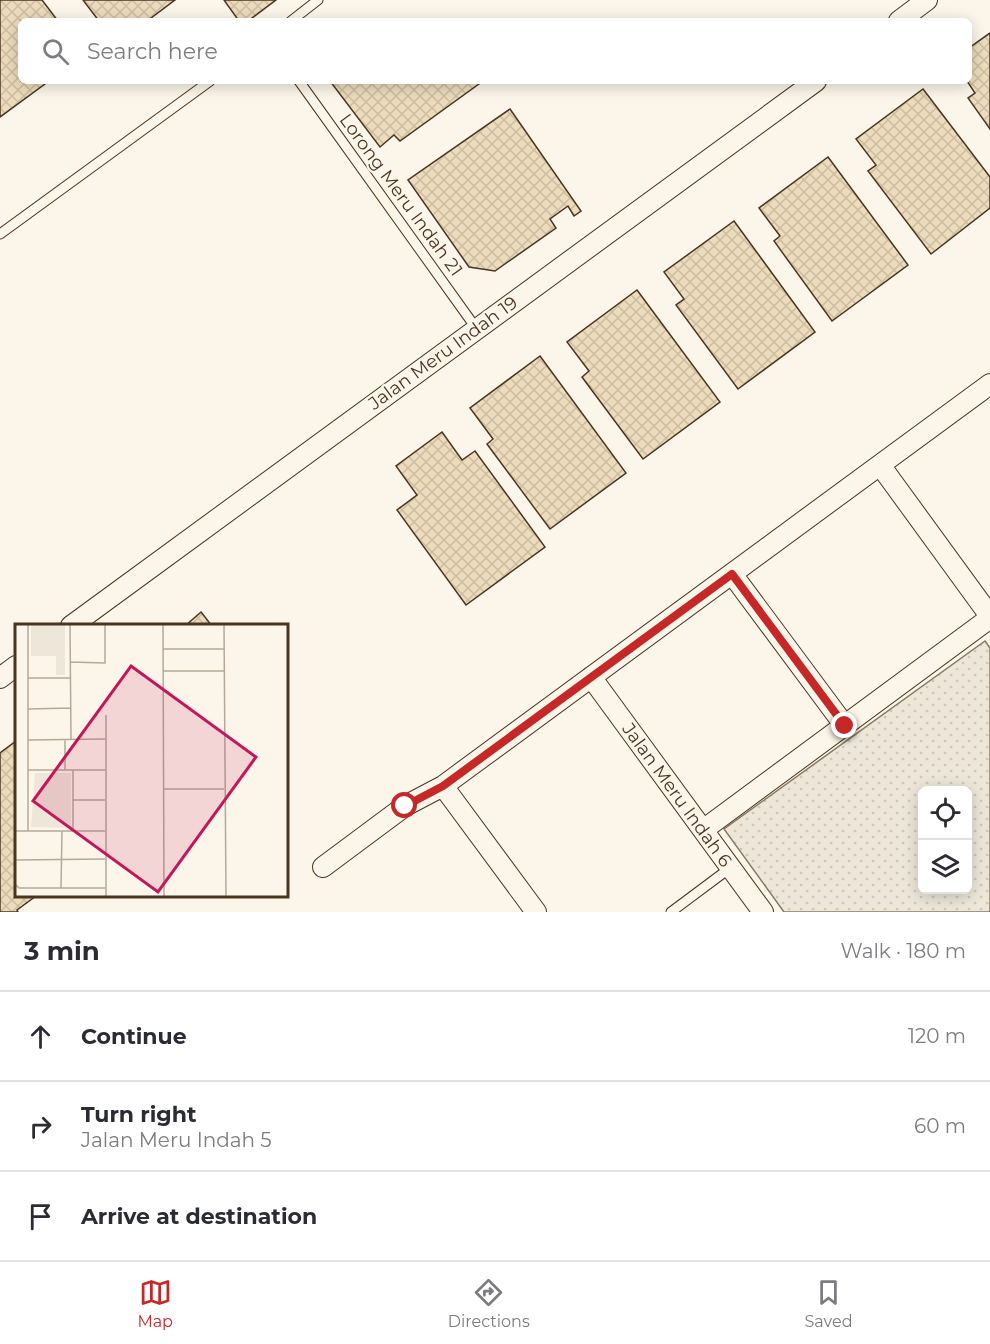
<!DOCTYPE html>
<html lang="en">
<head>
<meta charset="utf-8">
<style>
	body { margin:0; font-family:Montserrat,sans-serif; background:#f2f2f3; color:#2b2b33 }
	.controls { position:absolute; right:18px; bottom:18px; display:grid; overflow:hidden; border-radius:9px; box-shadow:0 3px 15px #0003 }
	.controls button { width:54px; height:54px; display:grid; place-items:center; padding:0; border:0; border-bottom:2px solid #e1e1e2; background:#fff; color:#2b2b33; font:30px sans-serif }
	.stop { position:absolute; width:18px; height:18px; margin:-14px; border:4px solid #c62828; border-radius:50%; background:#fff }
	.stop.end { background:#c62828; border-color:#fff; box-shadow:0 2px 6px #0008 }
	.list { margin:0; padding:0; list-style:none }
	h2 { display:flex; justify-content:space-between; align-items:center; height:78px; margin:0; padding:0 24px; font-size:26px }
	h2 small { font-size:20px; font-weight:400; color:#7c7c81 }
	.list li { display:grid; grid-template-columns:39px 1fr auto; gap:18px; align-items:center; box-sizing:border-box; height:90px; padding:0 24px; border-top:2px solid #e1e1e2 }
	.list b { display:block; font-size:22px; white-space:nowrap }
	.list p { margin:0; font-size:20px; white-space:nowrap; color:#7c7c81 }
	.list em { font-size:20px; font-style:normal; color:#7c7c81 }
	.icon { flex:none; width:33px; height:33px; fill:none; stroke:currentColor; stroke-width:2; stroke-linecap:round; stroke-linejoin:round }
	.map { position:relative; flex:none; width:990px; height:912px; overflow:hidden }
	.search { position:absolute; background:#fff; box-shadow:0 3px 15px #0003; left:18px; right:18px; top:18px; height:66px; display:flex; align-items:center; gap:15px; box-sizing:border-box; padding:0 21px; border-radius:9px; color:#7c7c81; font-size:22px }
	.sheet { height:348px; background:#fff }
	nav { display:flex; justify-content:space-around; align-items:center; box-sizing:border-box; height:84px; border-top:2px solid #e1e1e2; background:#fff; font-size:16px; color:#7c7c81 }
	nav a { display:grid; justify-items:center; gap:3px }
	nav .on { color:#c62828 }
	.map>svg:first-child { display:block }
</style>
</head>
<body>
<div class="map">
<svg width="990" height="912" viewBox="0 0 990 912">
	<defs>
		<pattern id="grass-dots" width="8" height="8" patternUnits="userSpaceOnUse" patternTransform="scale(1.5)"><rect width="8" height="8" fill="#ede6d9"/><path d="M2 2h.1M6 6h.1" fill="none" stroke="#cdc6ba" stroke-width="1.8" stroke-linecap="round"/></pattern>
		<pattern id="building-cross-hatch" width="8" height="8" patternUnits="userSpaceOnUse" patternTransform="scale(1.5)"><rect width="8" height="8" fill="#ecdcbc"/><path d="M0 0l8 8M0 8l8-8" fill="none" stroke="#ccbda1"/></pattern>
	</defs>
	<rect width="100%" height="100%" fill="#fbf6e9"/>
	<path fill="url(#grass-dots)" stroke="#887966" stroke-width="1.5" fill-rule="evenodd" d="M985,641L990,648V912H784L724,829ZM922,790H968V890H922Z"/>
	<path fill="url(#building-cross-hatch)" stroke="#4a3520" stroke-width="1.5" d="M0,0H42L58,21H21V81H49L0,117Z
		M83,0H175L147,21H99Z
		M224,0H276L248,21H239Z
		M990,33V129L968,98L975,93L967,81H969V48Z
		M330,81H483L400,141L394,135L380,147Z
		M923,89L990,177V208L931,254L868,171L876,165L856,139Z
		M510,109L581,211L574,216L568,206L550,219L556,228L495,271L469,267L408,180Z
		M828,157L908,265L832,321L774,241L780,236L759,208Z
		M734,221L815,332L738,389L676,305L684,299L664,272Z
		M637,290L720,402L643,459L582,377L589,371L567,342Z
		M540,356L626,473L550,529L487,444L493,439L470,408Z
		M442,432L462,460L475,451L545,547L466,605L397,510L417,495L396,466Z
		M201,612L212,626H185Z
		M16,741V896H36L17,910L18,912H0V753Z"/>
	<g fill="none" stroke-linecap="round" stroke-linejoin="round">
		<g stroke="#4a3520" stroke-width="11">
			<path id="service" d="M291,21L318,0
				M299,81L476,328
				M0,234L210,81
				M671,912L730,868"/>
		</g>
		<g stroke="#4a3520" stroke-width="22">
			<path id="minor" d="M899,21L927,0
				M880,465L990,616
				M732,574L845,726
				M71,626L816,81
				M591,677L763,912
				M0,678L16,666
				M443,786L536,912
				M703,830L990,618
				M323,867L405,806L443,786L990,384"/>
		</g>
		<use href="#service" stroke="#fbf6e9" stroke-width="9"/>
		<use href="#minor" stroke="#fbf6e9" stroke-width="20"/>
	</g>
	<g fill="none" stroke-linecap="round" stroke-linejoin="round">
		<path stroke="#c62828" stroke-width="8" d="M405,806L443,786L732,574L845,726"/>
	</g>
	<g text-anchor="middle" stroke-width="4.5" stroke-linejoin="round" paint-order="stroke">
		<g font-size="18" fill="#4a3520" stroke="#fbf6e9">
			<text transform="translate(401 195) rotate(54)" y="6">Lorong Meru Indah 21</text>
			<text transform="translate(443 353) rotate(-36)" y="6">Jalan Meru Indah 19</text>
			<text transform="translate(677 795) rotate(54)" y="6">Jalan Meru Indah 6</text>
		</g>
	</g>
	<g transform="translate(15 624)">
		<rect width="273" height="273" fill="#fbf6e9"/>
		<path d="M16,1H50V51H41V32H16ZM20,149H56V204L16,203Z" fill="#ede6d9"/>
		<path fill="none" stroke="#b4a999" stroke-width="1.5" d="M13,1V207M55,1L56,115M148,1L149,272M209,1L211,272M148,25H209M55,38L90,39V1M148,47H209M13,54H56M13,85L56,84M50,115V146M13,116L90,115M13,146H90M58,146V207M149,165H209M58,176H90M0,207H90M0,236L90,235M0,260L4,264H90M46,264L47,207M91,272V91"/>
		<path fill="#c2185b" fill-opacity="0.15" stroke="#c2185b" stroke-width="3" d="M116,42L241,133L143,268L18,177Z"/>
		<rect width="273" height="273" fill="none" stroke="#4a3520" stroke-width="3"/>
	</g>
</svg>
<div class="controls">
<button><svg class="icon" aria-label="locate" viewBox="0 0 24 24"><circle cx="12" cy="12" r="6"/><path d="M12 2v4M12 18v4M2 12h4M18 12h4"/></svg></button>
<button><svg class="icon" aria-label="layers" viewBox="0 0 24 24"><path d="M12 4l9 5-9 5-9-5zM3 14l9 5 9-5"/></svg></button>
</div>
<div class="stop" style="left:405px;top:806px"></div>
<div class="stop end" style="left:845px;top:726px"></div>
<div class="search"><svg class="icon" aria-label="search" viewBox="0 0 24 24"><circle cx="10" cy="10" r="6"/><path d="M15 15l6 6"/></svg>Search here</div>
</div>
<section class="sheet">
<h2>3 min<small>Walk · 180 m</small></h2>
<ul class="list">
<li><svg class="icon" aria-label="ahead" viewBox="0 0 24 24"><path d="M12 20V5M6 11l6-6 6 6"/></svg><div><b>Continue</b></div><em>120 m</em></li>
<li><svg class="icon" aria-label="right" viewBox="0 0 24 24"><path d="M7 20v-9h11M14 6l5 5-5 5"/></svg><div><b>Turn right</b><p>Jalan Meru Indah 5</p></div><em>60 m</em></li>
<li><svg class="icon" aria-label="arrive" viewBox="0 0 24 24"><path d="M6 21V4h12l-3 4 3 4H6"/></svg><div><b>Arrive at destination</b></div></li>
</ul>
</section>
<nav>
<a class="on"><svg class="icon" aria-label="map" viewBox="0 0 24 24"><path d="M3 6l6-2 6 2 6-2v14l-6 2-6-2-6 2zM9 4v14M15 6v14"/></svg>Map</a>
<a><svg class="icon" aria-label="directions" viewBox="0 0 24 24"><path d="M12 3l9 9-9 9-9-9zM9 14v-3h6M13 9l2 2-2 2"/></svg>Directions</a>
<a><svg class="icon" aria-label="saved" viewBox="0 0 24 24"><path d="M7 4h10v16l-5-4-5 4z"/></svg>Saved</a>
</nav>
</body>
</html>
